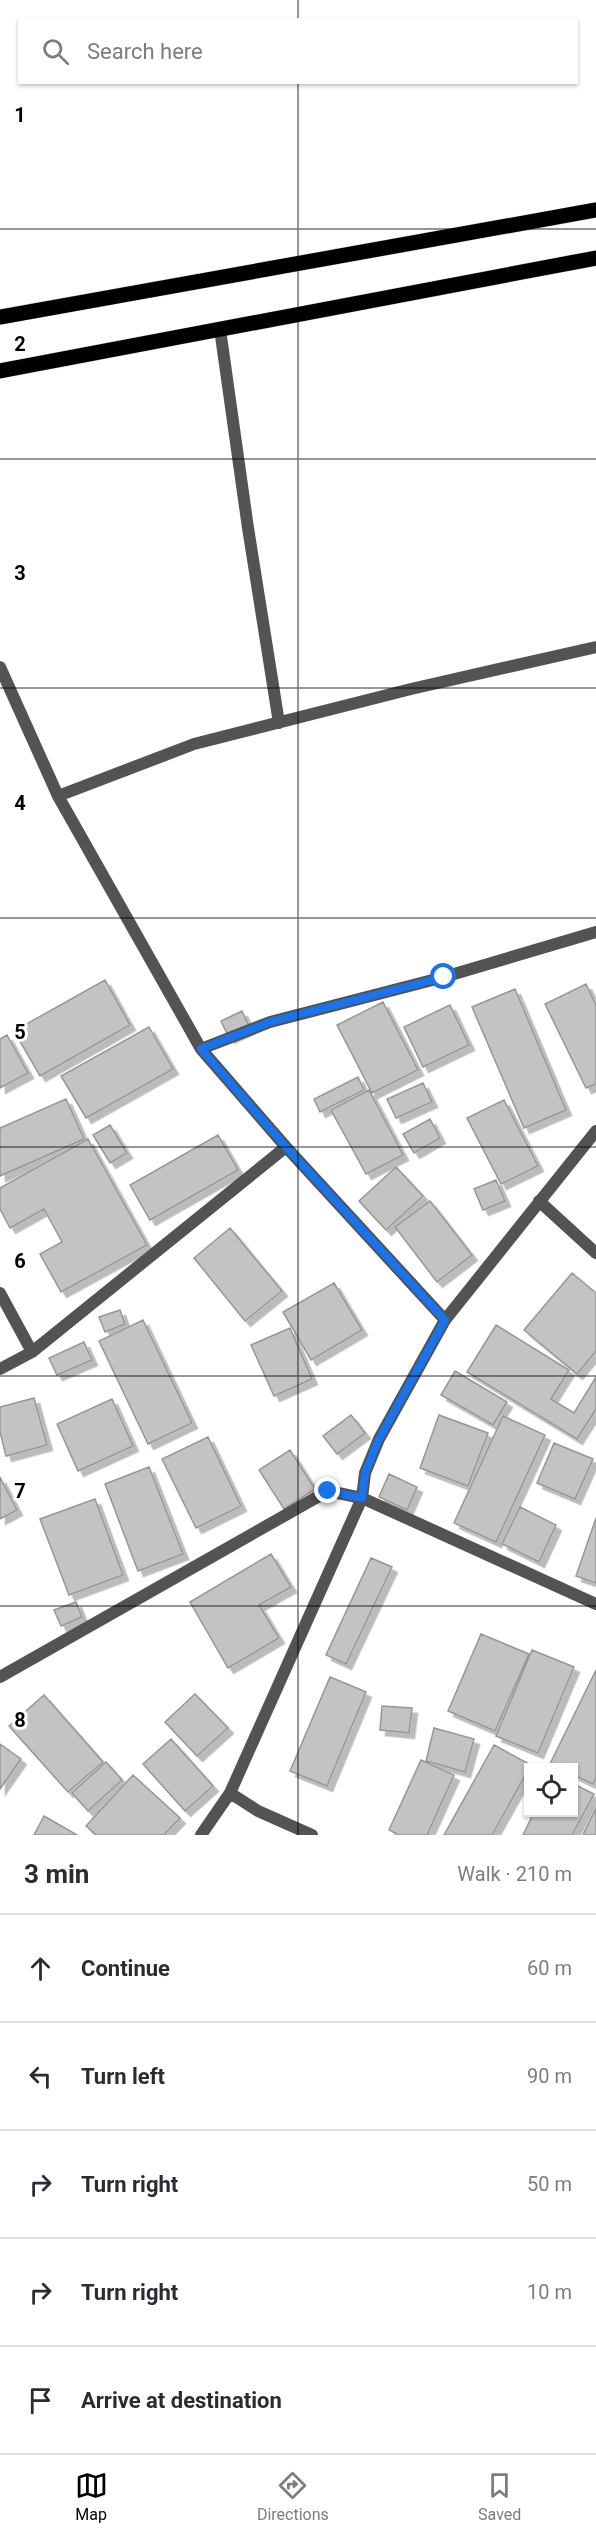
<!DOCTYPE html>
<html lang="en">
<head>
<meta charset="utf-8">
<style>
	body { margin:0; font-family:Roboto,sans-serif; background:#f2f2f3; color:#2b2b33 }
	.controls { position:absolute; right:18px; bottom:18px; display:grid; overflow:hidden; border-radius:0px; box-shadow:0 2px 4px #0004 }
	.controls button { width:54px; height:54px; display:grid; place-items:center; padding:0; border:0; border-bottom:2px solid #e1e1e2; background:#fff; color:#2b2b33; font:30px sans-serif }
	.stop { position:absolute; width:18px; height:18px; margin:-14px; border:4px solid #1a73e8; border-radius:50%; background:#fff }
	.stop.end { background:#1a73e8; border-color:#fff; box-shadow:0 2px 6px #0008 }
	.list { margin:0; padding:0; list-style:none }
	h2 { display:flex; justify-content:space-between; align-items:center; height:78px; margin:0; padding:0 24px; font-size:26px }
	h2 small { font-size:20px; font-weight:400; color:#7c7c81 }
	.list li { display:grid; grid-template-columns:39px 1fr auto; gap:18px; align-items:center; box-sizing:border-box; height:108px; padding:0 24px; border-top:2px solid #e1e1e2 }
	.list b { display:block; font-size:22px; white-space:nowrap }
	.list em { font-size:20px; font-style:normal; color:#7c7c81 }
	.icon { flex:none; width:33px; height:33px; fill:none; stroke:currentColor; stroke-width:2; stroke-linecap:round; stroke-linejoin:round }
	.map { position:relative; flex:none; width:596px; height:1835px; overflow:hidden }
	.search { position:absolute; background:#fff; box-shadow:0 2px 4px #0004; left:18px; right:18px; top:18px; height:66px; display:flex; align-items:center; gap:15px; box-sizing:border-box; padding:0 21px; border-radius:0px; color:#7c7c81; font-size:22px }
	.sheet { height:618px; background:#fff }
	nav { display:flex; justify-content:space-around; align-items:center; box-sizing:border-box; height:84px; border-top:2px solid #e1e1e2; background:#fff; font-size:16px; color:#7c7c81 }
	nav a { display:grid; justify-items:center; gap:3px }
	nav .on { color:#000 }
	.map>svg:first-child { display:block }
</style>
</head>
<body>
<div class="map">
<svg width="596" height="1835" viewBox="0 0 596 1835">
	<defs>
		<filter id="shadow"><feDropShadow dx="5.5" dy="5.5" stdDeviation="0" flood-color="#0004"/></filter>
	</defs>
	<rect width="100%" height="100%" fill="#fff"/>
	<path fill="#c3c3c3" stroke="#979797" stroke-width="1.5" filter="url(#shadow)" d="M105,980L130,1025L40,1076L14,1031Z
		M586,984L596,1005V1084L586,1088L545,1004Z
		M515,989L566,1110L524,1128L472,1007Z
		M383,1002L418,1070L372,1093L337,1025Z
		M450,1005L469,1045L423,1067L404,1027Z
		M242,1011L250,1028L229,1038L221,1021Z
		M149,1027L173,1069L86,1118L61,1076Z
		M7,1035L28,1073L0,1088V1039Z
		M358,1077L364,1090L320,1112L314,1099Z
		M423,1083L432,1102L396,1118L387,1099Z
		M369,1090L403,1155L366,1174L331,1110Z
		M66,1099L84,1139L0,1176V1128Z
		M504,1100L538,1166L501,1184L467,1118Z
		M430,1119L440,1138L414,1153L403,1134Z
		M110,1125L127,1153L110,1163L93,1135Z
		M218,1135L238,1170L150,1220L130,1185Z
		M88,1139L147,1245L61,1292L40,1254L62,1242L44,1209L10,1228L0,1209V1188Z
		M396,1167L423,1196L386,1230L359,1201Z
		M496,1180L505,1201L483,1210L474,1189Z
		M430,1201L472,1255L437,1282L395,1227Z
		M230,1228L282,1291L245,1321L194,1258Z
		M572,1273L596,1293V1351L577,1374L524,1330Z
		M334,1283L362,1330L311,1360L283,1312Z
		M120,1310L125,1324L105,1332L99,1317Z
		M143,1320L192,1423L148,1444L99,1341Z
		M496,1325L569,1370L551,1399L574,1413L596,1377V1409L577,1439L467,1372Z
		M290,1328L312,1379L274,1396L251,1345Z
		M84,1342L92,1360L57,1375L49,1358Z
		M455,1371L507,1402L493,1425L441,1395Z
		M34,1398L47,1445L6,1456L0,1432V1407Z
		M112,1399L133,1446L78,1471L57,1424Z
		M351,1415L365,1433L337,1454L323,1436Z
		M439,1415L488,1433L468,1486L420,1468Z
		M503,1416L545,1435L496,1542L454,1523Z
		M208,1437L241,1506L196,1528L162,1459Z
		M554,1443L593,1459L575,1499L537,1483Z
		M290,1450L315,1489L284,1509L259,1470Z
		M149,1467L183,1554L138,1571L105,1484Z
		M389,1474L417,1487L407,1510L379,1497Z
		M0,1477L17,1510L0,1519Z
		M95,1499L123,1575L69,1595L40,1519Z
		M520,1507L556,1525L539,1562L502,1544Z
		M596,1518V1583L576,1576Z
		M271,1554L291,1587L259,1605L279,1638L228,1668L190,1602Z
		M371,1558L392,1567L346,1664L326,1655Z
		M76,1602L82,1617L61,1626L54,1610Z
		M481,1634L529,1654L495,1731L448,1711Z
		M532,1650L574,1667L538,1753L496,1736Z
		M596,1670V1778L593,1784L574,1775V1768H558L550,1764Z
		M330,1677L366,1692L327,1786L290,1771Z
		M195,1694L228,1728L197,1756L165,1722Z
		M44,1695L103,1762L68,1792L9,1726Z
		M382,1706L412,1708L409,1733L380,1730Z
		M434,1728L474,1739L465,1772L426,1761Z
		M171,1739L213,1786L185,1811L143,1764Z
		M0,1744L21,1759L0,1789Z
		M494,1745L531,1765L492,1835H444Z
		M421,1760L454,1775L427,1835H399L389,1830Z
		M106,1762L122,1780L88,1811L72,1793Z
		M133,1775L180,1818L164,1835H96L86,1826Z
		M574,1784L594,1794L572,1835H523L534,1812H574Z
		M596,1808V1835H583Z
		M44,1816L77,1835H34Z"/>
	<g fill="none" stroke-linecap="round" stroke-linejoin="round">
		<g stroke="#dbdbdb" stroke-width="16">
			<path id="primary" d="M0,317L596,210
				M0,371L596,258"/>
		</g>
		<path stroke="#535353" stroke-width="12" d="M220,329L248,528L279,723
			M0,667L58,796L201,1049L286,1147L445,1320
			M58,796L194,744L411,689L596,647
			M201,1049L270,1022L444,977L596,932
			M539,1201L596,1253
			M0,1293L32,1352
			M0,1369L32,1352L286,1147
			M0,1677L328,1491L362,1498L596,1604
			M230,1793L258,1811L312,1835
			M201,1835L230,1793L362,1498L365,1473L379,1439L445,1320L596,1131"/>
		<use href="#primary" stroke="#000" stroke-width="15"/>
	</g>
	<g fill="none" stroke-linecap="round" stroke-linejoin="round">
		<path stroke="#1a73e8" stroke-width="8" d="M328,1491L362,1498L365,1473L379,1439L445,1320L286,1147L201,1049L270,1022L444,977"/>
	</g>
	<path fill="none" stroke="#000" stroke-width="1.5" stroke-opacity="0.55" d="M298,0V20M298,82V1835M0,229H596M0,459H596M0,688H596M0,918H596M0,1147H596M0,1376H596M0,1606H596"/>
	<g font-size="20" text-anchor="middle" font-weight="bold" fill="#000" stroke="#fff" stroke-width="6" stroke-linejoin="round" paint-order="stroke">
		<text x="20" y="122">1</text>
		<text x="20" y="351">2</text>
		<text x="20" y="580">3</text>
		<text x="20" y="810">4</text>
		<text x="20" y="1039">5</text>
		<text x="20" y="1268">6</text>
		<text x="20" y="1498">7</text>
		<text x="20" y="1727">8</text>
	</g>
</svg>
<div class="controls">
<button><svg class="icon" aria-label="locate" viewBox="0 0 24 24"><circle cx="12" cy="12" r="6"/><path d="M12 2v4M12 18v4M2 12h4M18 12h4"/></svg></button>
</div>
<div class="stop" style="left:444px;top:977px"></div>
<div class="stop end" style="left:328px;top:1491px"></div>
<div class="search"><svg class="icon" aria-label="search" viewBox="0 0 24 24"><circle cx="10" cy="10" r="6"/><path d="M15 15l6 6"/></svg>Search here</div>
</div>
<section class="sheet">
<h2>3 min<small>Walk · 210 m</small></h2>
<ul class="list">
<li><svg class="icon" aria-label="ahead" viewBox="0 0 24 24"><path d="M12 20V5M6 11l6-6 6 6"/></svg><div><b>Continue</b></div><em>60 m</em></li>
<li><svg class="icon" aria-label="left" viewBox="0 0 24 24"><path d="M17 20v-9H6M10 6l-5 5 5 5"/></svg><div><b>Turn left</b></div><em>90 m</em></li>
<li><svg class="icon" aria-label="right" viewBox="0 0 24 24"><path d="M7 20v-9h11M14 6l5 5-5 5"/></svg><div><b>Turn right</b></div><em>50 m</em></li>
<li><svg class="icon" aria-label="right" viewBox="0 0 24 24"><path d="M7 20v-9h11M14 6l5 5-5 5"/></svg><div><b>Turn right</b></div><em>10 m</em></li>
<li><svg class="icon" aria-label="arrive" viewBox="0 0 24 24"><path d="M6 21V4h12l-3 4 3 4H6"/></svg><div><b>Arrive at destination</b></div></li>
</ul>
</section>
<nav>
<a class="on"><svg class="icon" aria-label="map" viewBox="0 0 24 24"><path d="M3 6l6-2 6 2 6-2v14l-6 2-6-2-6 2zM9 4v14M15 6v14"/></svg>Map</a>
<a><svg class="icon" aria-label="directions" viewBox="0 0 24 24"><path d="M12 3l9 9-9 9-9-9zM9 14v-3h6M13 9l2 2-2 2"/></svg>Directions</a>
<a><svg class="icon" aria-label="saved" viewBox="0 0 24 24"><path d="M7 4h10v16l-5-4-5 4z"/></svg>Saved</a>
</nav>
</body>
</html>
